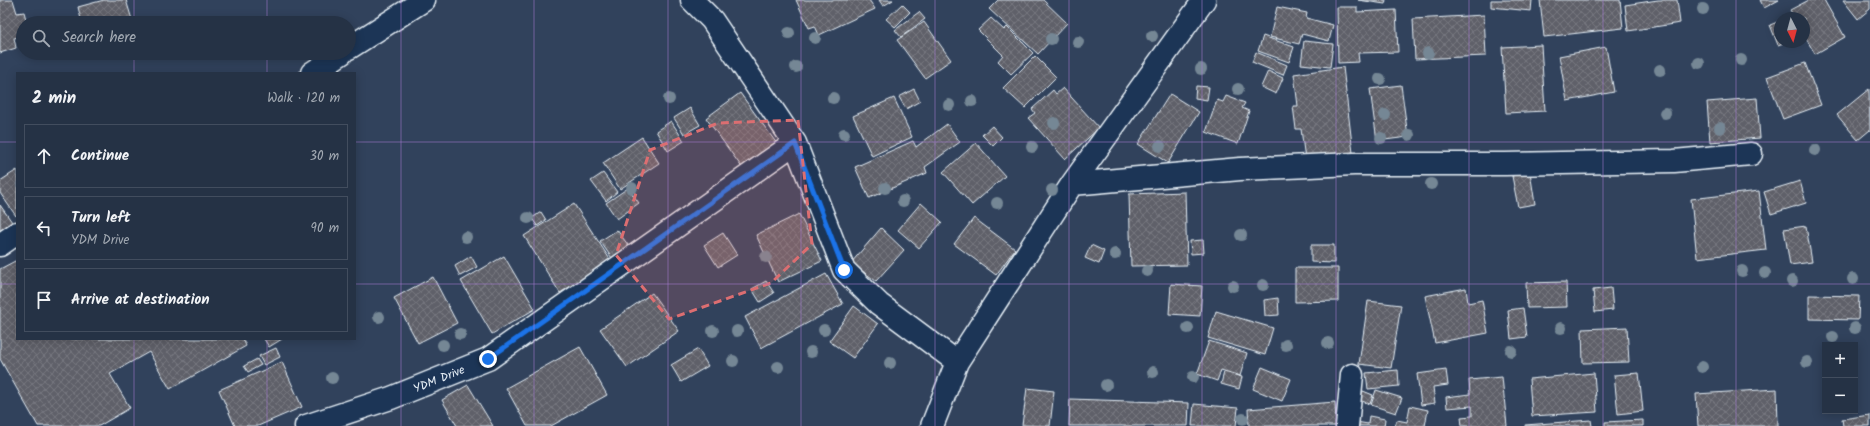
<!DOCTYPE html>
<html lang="en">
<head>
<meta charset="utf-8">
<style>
	body { margin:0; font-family:Kalam,sans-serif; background:#313e50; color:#f1f3f6 }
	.controls { position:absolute; right:12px; bottom:12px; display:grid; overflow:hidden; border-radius:0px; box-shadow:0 2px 10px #0003 }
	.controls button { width:36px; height:36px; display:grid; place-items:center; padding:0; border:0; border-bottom:1px solid #424d5e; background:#253245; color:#f1f3f6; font:20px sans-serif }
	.compass { position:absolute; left:1774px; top:12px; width:36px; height:36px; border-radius:50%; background:#253245; box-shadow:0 2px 10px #0003; rotate:174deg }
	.stop { position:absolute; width:12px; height:12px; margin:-9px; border:3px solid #1a73e8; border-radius:50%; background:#fff }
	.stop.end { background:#1a73e8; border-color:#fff; box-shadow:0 1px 4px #0008 }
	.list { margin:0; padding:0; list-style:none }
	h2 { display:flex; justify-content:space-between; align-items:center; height:52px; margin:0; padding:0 16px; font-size:17px }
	h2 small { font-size:13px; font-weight:400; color:#a3aab3 }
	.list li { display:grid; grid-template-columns:26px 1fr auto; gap:12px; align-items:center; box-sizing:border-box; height:64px; margin:0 8px 8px; padding:0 8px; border:1px solid #424d5e; border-radius:0px }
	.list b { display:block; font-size:15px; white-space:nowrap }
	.list p { margin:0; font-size:13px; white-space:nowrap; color:#a3aab3 }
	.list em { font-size:13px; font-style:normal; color:#a3aab3 }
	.icon { flex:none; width:22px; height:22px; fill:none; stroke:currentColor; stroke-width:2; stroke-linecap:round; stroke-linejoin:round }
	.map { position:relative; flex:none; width:1870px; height:426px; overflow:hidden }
	.search { position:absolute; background:#253245; box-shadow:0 2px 10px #0003; left:16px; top:16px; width:340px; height:44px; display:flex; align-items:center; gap:10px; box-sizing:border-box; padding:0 14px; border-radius:22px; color:#a3aab3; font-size:15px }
	.panel { position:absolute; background:#253245; box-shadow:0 2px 10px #0003; left:16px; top:72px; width:340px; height:268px; border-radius:0px }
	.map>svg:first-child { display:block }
</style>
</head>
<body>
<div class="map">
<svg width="1870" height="426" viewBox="0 0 1870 426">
	<defs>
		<pattern id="building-cross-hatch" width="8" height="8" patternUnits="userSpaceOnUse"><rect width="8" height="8" fill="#5f6069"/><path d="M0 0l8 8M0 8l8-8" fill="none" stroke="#76777f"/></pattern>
	</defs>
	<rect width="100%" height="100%" fill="#31425c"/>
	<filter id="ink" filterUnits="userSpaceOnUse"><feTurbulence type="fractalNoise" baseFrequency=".025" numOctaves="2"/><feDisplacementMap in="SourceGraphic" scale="8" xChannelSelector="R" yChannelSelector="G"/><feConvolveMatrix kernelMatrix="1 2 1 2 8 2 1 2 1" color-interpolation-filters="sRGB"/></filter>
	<g filter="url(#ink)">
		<path fill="url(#building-cross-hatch)" stroke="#e8f1f8" d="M0,0H13L17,13L24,12L27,23H23V36L14,38L16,48L0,53Z
			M104,0H126L133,23H82L78,7Z
			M796,0H869L875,9L819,35L815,26L809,28Z
			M879,0H893L883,6Z
			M998,0H1043L1067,23L1038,54L989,9Z
			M1358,0H1386L1385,4Z
			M1491,0H1532L1531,11L1491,7Z
			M1540,0H1620L1623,28L1544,37Z
			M1658,0H1677L1680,23L1628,31L1625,5Z
			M1760,0H1779L1764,8Z
			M1809,0H1824L1845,37L1815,54L1804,35V18H1795L1790,10Z
			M1843,0H1870V9L1858,19Z
			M902,4L910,12L895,27L886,19Z
			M1277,7L1307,13L1306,18L1333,25L1329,41L1302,34L1299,44L1270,37Z
			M1337,7H1357V12L1396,10L1398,52L1358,53L1359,62L1338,63Z
			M919,12L925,19L901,37L895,30Z
			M1484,15L1486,56L1415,59L1413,19Z
			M991,18L1004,30L1007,27L1033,53L1011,74L998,61L1003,55L978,30Z
			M1780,21V42H1786L1778,45L1770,25Z
			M924,22L951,60L925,78L897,40Z
			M1263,36L1294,47L1289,62L1258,51Z
			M1304,41L1333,44L1330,67L1301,64Z
			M1541,45L1545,111L1506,113L1502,47Z
			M1606,47L1614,92L1567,101L1559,56Z
			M1256,52L1287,65L1283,75L1252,62Z
			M1035,56L1056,77L1025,108L1003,88Z
			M1805,63L1821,105L1783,119L1767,77Z
			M1343,67L1353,153L1305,159L1301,129H1296L1293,106H1298L1294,74Z
			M1268,71L1283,78L1276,94L1261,87Z
			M1401,85L1408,137L1377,141L1370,89Z
			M1196,86L1209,87L1207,100L1195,98Z
			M1063,88L1099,128L1065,159L1028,118L1035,113L1032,109L1053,90L1056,94Z
			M914,89L920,101L906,109L899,97Z
			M1869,89L1870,130L1858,140L1837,115Z
			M740,93L780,148L746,173L706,118Z
			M1170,94L1199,112L1168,163L1138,144Z
			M1226,96L1245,103L1242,108L1249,111L1238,144L1206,132L1217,100L1223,102Z
			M894,98L912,137L872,156L853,116Z
			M1757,98L1760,138L1710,142L1707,102Z
			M690,108L700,125L684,134L674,118Z
			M671,121L684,141L668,151L656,131Z
			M947,124L960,142L925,167L927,173L869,198L855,167L913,141L916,147Z
			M992,126L1002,137L993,146L982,135Z
			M642,137L659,163L620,189L603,163Z
			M976,143L1005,176L972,205L943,172Z
			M17,170V215L16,216L0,193V181Z
			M1530,172L1535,204L1518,207L1512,176Z
			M603,173L617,192L606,201L591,181Z
			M1800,181L1806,203L1771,214L1764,192Z
			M628,188L639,203L617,219L606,203Z
			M1759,191L1766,250L1697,258L1691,199Z
			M1185,192L1187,265L1131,266L1129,194Z
			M921,203L942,222L919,248L898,230Z
			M574,204L611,261L560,293L524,236Z
			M0,205L12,222L0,231Z
			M541,212L546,220L537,226L532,218Z
			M799,214L822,261L778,282L756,235Z
			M974,218L1015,249L996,275L954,244Z
			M1806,226L1812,262L1790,265L1784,229Z
			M881,228L904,250L876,281L851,263Z
			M617,230L634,253L616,264L600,241Z
			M723,233L737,255L718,267L704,245Z
			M1203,240L1204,253L1191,254L1190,241Z
			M1091,245L1104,251L1099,264L1085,258Z
			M1311,245H1334V263L1311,262Z
			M471,256L477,267L460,276L455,266Z
			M504,256L535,309L492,334L461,281Z
			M17,260V339H243L246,346L170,389L149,352L110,374L130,408L99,426H38L0,359V269Z
			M1295,268H1338V301L1295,302Z
			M826,274L843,304L761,348L745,317Z
			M433,277L457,323L418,343L394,298Z
			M766,281L774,293L760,302L752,289Z
			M1566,282L1567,307L1527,308L1526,283Z
			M1171,284L1202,286L1200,316L1169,314Z
			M1466,288L1468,303L1482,300L1488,333L1435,343L1425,296Z
			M1611,288L1613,310L1595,312L1593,290Z
			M652,293L679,331L627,367L600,329Z
			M1809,295L1859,296L1858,320L1809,319Z
			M1278,298L1279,315L1265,316L1264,300Z
			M1368,301L1401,305L1391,368L1359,364Z
			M854,306L878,324L853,358L829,341Z
			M1523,308L1527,337L1511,339L1508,310Z
			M1216,311L1273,328L1265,355L1208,338Z
			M1627,327L1629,362L1583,363L1582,329Z
			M264,339H282L269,347Z
			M1209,341L1247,353L1240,376L1221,370L1217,381L1197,374Z
			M580,347L607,395L551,426H527L506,388Z
			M276,348L280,357L264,365L259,356Z
			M698,349L708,366L681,382L671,365Z
			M257,359L261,365L248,372L244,366Z
			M282,362L302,407L258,426H235L219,390Z
			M1262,367L1291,379L1282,401L1253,389Z
			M1398,370L1399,386L1368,389L1366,373Z
			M1446,370L1448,385L1433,387L1435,403L1421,405L1417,374Z
			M1224,372L1242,377L1239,389L1221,384Z
			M1594,373L1597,412L1532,416L1529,379Z
			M1639,373L1643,411L1618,414L1614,375Z
			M1502,377L1507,426H1462L1461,417L1472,416V406L1447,408L1446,397L1470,394L1469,380Z
			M468,385L493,426H457L442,400Z
			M1027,388L1054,391L1050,426L1022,425Z
			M1777,389L1778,426H1698L1696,394Z
			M1376,390L1402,398L1396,413L1371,405Z
			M1363,391L1373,395L1370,404L1359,400Z
			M1070,399L1189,403L1188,426H1069Z
			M1335,402L1336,426H1249L1248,409Z
			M1194,404L1238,408L1236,426H1192Z
			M1410,406L1428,410L1425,426H1395L1397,420L1407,422Z
			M1870,415V426H1843L1842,419Z
			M1369,416L1385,419L1384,426H1356V422L1368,424Z
			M1591,420L1592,426H1525V425Z
			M1643,420V426H1605V422Z"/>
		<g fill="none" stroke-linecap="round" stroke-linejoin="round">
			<g stroke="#e8f1f8" stroke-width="25">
				<path id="minor" d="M692,0L712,20L795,143L844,270L879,304L957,362
					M349,48L424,0
					M312,73L342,53
					M1072,184L1240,169L1354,164H1505L1674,161L1751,154
					M0,245L17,233
					M306,426L391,398L488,359L795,143
					M932,426L957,362L1072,184L1204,0
					M1347,426L1352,375"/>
			</g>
			<use href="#minor" stroke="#1d3557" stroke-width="22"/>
		</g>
		<g fill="#758795">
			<circle cx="1703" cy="9" r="6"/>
			<circle cx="789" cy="33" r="6"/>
			<circle cx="1152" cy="36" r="6"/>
			<circle cx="815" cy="38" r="6"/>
			<circle cx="1051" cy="39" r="6"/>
			<circle cx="1078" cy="42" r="6"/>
			<circle cx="1428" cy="53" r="6"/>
			<circle cx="1741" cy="60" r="6"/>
			<circle cx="1699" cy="63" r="6"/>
			<circle cx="796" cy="67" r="6"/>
			<circle cx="1201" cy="69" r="6"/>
			<circle cx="1660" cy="70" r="6"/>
			<circle cx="1380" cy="79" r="6"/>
			<circle cx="1238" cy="89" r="6"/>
			<circle cx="833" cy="98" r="6"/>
			<circle cx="669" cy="99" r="6"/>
			<circle cx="972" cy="101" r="6"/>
			<circle cx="949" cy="105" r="6"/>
			<circle cx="1665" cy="113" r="6"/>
			<circle cx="1385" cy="115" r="6"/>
			<circle cx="1054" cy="123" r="6"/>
			<circle cx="1720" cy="128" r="6"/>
			<circle cx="844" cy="134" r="6"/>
			<circle cx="1409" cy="135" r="6"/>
			<circle cx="1381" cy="138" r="6"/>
			<circle cx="1160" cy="146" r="6"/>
			<circle cx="1032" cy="147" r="6"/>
			<circle cx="1815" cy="150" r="6"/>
			<circle cx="1431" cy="184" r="6"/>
			<circle cx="632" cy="188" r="6"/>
			<circle cx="885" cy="188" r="6"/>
			<circle cx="1052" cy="190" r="6"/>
			<circle cx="903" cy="201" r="6"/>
			<circle cx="997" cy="203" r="6"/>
			<circle cx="528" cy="218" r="6"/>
			<circle cx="1241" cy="235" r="6"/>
			<circle cx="466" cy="237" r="6"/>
			<circle cx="1115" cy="254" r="6"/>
			<circle cx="766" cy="257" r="6"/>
			<circle cx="1147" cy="271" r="6"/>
			<circle cx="1742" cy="271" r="6"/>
			<circle cx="1765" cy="273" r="6"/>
			<circle cx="1853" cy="279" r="6"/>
			<circle cx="1792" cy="281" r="6"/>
			<circle cx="1263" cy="285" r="6"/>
			<circle cx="1233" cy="286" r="6"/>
			<circle cx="379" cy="317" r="6"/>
			<circle cx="1188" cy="328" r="6"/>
			<circle cx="1561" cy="328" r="6"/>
			<circle cx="1855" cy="328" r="6"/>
			<circle cx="824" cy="330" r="6"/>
			<circle cx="713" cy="331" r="6"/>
			<circle cx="737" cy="331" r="6"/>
			<circle cx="460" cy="334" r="6"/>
			<circle cx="1833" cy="337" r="6"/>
			<circle cx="1328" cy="343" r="6"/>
			<circle cx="443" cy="345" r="6"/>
			<circle cx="1286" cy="345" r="6"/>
			<circle cx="1511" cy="351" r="6"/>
			<circle cx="811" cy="352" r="6"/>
			<circle cx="733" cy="361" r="6"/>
			<circle cx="1807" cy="362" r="6"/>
			<circle cx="890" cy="363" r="6"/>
			<circle cx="778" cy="367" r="6"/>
			<circle cx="1702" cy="367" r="6"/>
			<circle cx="1153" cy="372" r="6"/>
			<circle cx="1193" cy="377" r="6"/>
			<circle cx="332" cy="378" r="6"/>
			<circle cx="1106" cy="385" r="6"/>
			<circle cx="1243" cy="419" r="6"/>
		</g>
	</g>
	<g fill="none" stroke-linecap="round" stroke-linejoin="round" filter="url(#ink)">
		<path stroke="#1a73e8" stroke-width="5" d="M488,359L795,143L844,270"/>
	</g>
	<path fill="#dc6e71" fill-opacity="0.2" stroke="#dc6e71" stroke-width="3" stroke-dasharray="8 5" stroke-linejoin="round" d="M798,120L812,244L771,283L669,319L616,255L650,150L718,123Z"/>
	<path fill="none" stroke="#a77bd6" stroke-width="1" stroke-opacity="0.55" d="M134,0V23M267,0V23M401,0V426M534,0V426M668,0V426M801,0V426M935,0V426M1069,0V426M1202,0V426M1336,0V426M1469,0V426M1603,0V426M1736,0V426M134,53V73M267,53V73M0,142H17M355,142H1870M0,284H17M355,284H1870M134,339V426M267,339V426"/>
	<g text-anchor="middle" stroke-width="3.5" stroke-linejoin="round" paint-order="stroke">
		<g font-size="12" fill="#e8f1f8" stroke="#1d3557">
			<text transform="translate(439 379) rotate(-22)" y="4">YDM Drive</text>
		</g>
	</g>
</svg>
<div class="controls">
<button>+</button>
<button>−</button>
</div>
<svg class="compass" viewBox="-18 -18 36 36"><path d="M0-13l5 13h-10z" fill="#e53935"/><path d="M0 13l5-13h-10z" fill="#a3aab3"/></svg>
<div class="stop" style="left:844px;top:270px"></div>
<div class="stop end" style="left:488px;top:359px"></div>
<div class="search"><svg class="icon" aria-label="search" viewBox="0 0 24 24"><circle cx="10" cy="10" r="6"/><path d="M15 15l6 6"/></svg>Search here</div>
<section class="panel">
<h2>2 min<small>Walk · 120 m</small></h2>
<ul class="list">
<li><svg class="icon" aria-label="ahead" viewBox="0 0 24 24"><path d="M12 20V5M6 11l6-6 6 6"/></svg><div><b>Continue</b></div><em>30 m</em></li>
<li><svg class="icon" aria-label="left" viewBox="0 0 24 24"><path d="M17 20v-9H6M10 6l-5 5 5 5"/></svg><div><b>Turn left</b><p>YDM Drive</p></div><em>90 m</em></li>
<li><svg class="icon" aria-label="arrive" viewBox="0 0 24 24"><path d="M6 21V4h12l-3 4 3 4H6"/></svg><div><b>Arrive at destination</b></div></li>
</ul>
</section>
</div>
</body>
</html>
